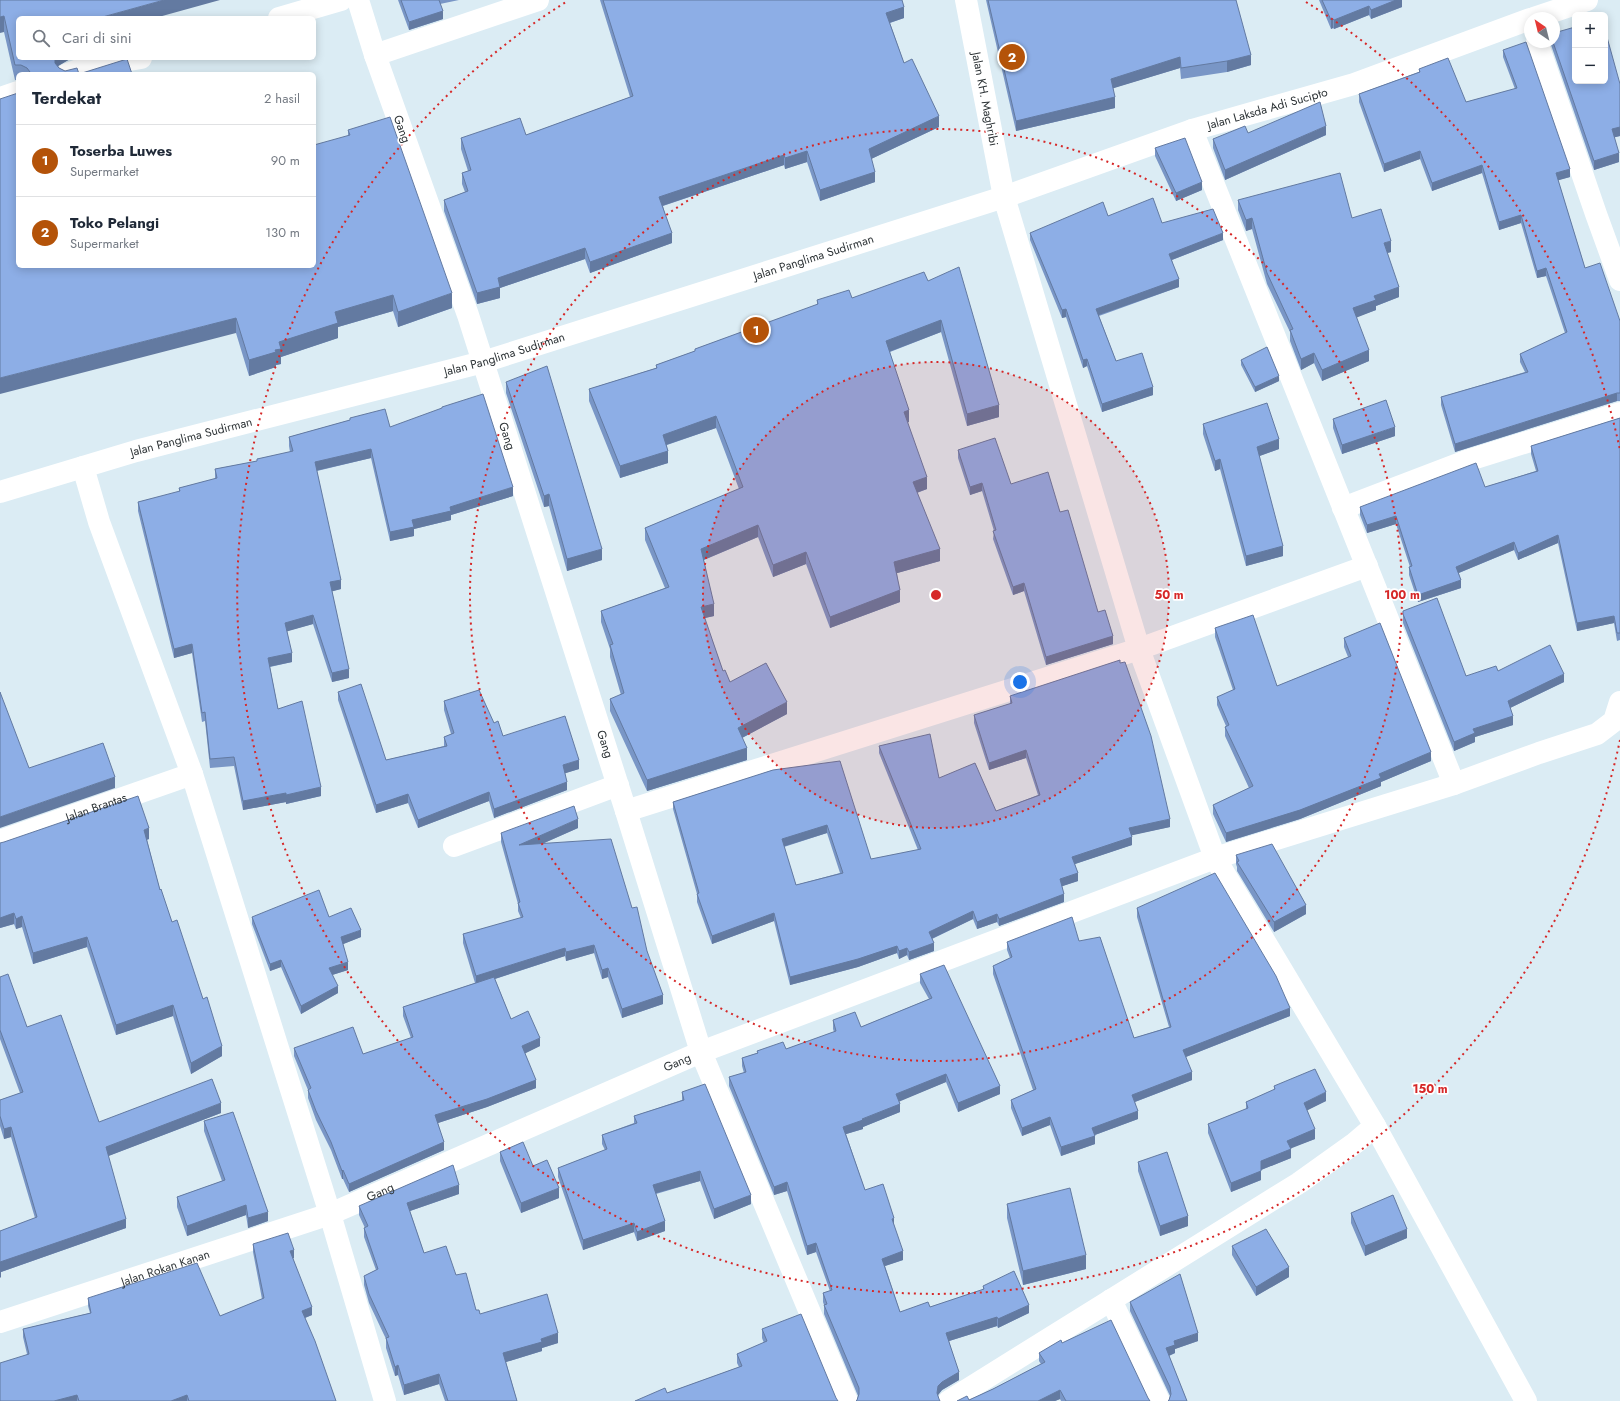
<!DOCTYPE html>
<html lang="id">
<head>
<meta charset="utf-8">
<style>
	body { margin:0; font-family:Jost,sans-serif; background:#f6f6f7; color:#1f2937 }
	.controls { position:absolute; right:12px; top:12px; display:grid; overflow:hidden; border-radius:6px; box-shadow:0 2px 10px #0003 }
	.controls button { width:36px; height:36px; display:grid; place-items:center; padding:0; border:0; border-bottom:1px solid #e0e1e3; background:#fff; color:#1f2937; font:20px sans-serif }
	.compass { position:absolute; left:1524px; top:12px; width:36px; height:36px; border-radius:50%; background:#fff; box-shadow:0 2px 10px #0003; rotate:325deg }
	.you { position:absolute; left:1020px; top:682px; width:14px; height:14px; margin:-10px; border:3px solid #fff; border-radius:50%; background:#1a73e8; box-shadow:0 0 0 6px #1a73e833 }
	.badge { display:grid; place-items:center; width:26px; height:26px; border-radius:50%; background:#b45309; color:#fff; font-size:13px; font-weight:700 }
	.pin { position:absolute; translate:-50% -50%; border:2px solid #fff; box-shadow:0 1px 4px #0006 }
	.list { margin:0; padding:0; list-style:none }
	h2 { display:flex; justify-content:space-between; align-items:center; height:52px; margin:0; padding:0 16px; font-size:17px }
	h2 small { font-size:13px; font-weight:400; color:#747a83 }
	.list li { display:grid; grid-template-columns:26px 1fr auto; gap:12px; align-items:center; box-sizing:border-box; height:72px; padding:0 16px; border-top:1px solid #e0e1e3 }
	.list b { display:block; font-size:15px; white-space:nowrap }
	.list p { margin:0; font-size:13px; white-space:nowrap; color:#747a83 }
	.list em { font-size:13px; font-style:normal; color:#747a83 }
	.icon { flex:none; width:22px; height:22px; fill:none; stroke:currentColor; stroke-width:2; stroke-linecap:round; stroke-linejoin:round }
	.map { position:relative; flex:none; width:1620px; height:1401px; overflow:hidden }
	.search { position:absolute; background:#fff; box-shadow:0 2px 10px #0003; left:16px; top:16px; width:300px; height:44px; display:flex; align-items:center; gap:10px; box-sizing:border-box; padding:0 14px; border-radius:6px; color:#747a83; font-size:15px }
	.panel { position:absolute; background:#fff; box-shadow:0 2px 10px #0003; left:16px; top:72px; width:300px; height:196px; border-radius:6px }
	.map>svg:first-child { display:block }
</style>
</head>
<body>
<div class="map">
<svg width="1620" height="1401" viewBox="0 0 1620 1401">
	<rect width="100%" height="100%" fill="#dbecf4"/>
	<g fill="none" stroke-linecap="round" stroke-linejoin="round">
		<g stroke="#fff" stroke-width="22">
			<path d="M279,18L341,0"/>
			<path d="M1537,42L1596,214L1620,280"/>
			<path d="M375,55L538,0"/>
			<path d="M67,74L106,60L124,61L141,58"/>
			<path d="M0,98L18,92"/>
			<path d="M1192,130L1454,784"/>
			<path d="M1343,508L1466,461L1620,413"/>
			<path d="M626,811L1139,649L1367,566"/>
			<path id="s1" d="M0,841L192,774"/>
			<path d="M454,846L618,785"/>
			<path d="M1375,1126L1526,1401"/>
			<path d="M1111,1300L1159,1401"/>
			<path id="s2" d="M0,1322L330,1214L701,1052L626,811L468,315L375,55L358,0"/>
			<path d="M847,1401L701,1052L1215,858L1139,649L1004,197"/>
			<path d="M949,1401L1299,1183L1355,1143L1375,1126L1215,858L1454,784L1539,753L1597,734L1614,721L1620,702"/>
		</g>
		<g stroke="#fff" stroke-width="22">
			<path d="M1534,18L1587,0"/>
			<path id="s3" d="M1004,197L1192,130L1354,84L1530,19"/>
			<path d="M83,467L99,522L192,774L330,1214L385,1401"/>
		</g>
		<path stroke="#fff" stroke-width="22" id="s4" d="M0,492L136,451L483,362L1004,197L966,0"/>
	</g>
	<path fill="#7996c6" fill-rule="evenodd" d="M0,0L18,18L70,58V59L58,66L59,68L65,71L79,74H18V80H15L4,32Z
		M398,0H459L440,4L443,19L409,30Z
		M600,0H902L904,18L890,23L904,63L939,127L871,159L875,182L820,201L807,162L785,169L784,165L663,206L672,243L590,273L585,259L500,288V298L477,304L444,211V200L465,192L462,184V173L468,171L461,149V138L526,135L630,97Z
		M986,0H1236L1251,65L1227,72L1181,79L1180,68L1113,88L1115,108L1016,131Z
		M1319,0H1402V7L1371,19L1369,15L1334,29L1333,28L1331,29Z
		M1550,42H1554L1620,84V136L1614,137L1619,162L1594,170Z
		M1503,50L1570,177L1558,180L1585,268L1620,321V401H1617L1455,452L1441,405V397L1525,372L1520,362V354L1565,333L1546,276L1537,278L1521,223L1499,230L1482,173L1432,191L1420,159L1384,172L1359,102V94L1419,72V69L1466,102L1515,89L1503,57Z
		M348,130L452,308L398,327L393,311L338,327V338L281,357V364L276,365V367L249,376L236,333L18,266H314L348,136Z
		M1248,133L1326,135L1225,180L1213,148V139Z
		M1155,148L1202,190L1176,201L1155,156Z
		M1238,200L1352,218L1391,252L1387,253L1399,297L1376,306V310L1356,317L1369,361L1322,381L1314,363L1301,370L1290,341V332L1267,284L1252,229L1246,231L1238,210Z
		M1108,216L1162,223L1223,240L1172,260L1179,287L1099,316L1116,361L1153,395L1102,412L1087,366L1083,368L1066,317L1062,318L1030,240V233Z
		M928,281L999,417L967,426L941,332L890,352L909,422H907L927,489L917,493L940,561L897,573L900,602L830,628L806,564L773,577L758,537L704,560L714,616L704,618L723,671L730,682L787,714L742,738L747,760L647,791L610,711V699L621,695L610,657V649L601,622V611L665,588L645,540V528L739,489L716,428L667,445L668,463L620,478L589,401V389L656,368V365L695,351V349L817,305V300L852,298Z
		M1241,360L1279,381L1255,392L1241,365Z
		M506,382L602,560L567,571L549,506L544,507L506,393Z
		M350,418L390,427L513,496L451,515V520L414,529V536L390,541L371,458L317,471L341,589L332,591L349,678L332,682L313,624L287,631L292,662L270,667L278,709L321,796L286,804V802L243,810L234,766L210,768L205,721L202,722L192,653L174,658L138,511V502L179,492V488L215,479V469L257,461V459L290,452L289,446V437L350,420Z
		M1620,418V640L1617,641L1614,623L1577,631L1558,543L1518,560L1514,550L1459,573L1461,588L1418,602L1409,575V567H1410L1396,524L1367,533L1360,515V507L1485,487L1536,471L1531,454V446Z
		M1333,419L1395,436L1342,454L1333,428Z
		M1203,424L1279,449L1259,456L1283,556L1246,566L1220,469L1215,471L1203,434Z
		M958,450L1011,484L1060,512L1098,612L1113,644L1046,665L1024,591L1013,595L993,539L994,531L982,491L970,495L958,458Z
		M1403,611L1466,676L1498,671L1564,682L1510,708L1513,725L1475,737V742L1454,751L1403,623Z
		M1215,628L1277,686L1348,657L1344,647V638L1431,761L1381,782V786L1300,819L1226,842L1213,814V805L1249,788L1225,736V727L1226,726L1217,705V697L1233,690L1215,637Z
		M338,692L386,760L444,746V737L451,734L444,710V701L494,723L503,736L579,769L565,773L567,790L494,818L489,801L418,828L408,803L376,813L338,700Z
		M1010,696L1170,827L1131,835L1132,845L1075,864L1078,881L1062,886L1064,902L999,926L997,922L977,929L973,919L932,939L934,951L909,960L907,955L899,959L897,953L858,967L790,985L774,921L712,944L697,902V894L673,809V802L773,770L871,859L918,850L879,753V746L939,778L996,811L1038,795L1026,758L989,770L974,723V715L1010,704ZM827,833L840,873L796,885L784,847Z
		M578,828L542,844L632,908L647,951L663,1004L622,1018L608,977L602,979L594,953L566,961L565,956L495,979L511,1019L540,1046L525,1053L536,1088L487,1107L438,1123L444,1150L349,1192L343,1179H342L331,1150L316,1120L308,1098V1090L294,1056V1048L363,1054L411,1038L403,1016V1007L475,983L463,943V934L521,918L518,911V904L501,842V833Z
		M149,839L147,840L160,890L222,1056L191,1074L173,1016L116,1035L87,947L33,964L22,927L16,929L14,924L0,928V843Z
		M1236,855L1306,914L1274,932L1237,871V867L1236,864Z
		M1137,908L1290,1016L1186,1057L1192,1080L1135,1102L1138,1119L1095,1135V1144L1061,1156L1050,1125L1022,1136L1011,1108V1100L1033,1090L993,974V966L1010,958L1007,950V942L1079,941L1134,1038L1169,1027L1137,917Z
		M252,917H329L361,937L343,944L348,970L332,975L338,993L301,1014L281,967L270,971L252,924Z
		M920,974L1000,1094L958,1112L946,1082L899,1101L900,1112L863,1127V1129L846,1134L865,1190L894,1225L903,1260L885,1266L900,1312L930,1307L983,1290V1286L1029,1313L998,1328L997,1326L949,1341L959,1380L942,1390L938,1395L857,1400L858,1396L824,1314V1305L823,1302V1293L830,1291L816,1252L807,1255L787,1191L774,1195L729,1086V1077L744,1073L742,1066V1058L757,1053V1051L786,1049L834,1032L833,1029V1020L861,1027L929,999L920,983Z
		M0,977L27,1027L99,1122L221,1113L108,1156L126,1228L1,1272V1277L0,1231L35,1218L11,1137L4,1139L0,1126V1100L20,1093L0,1039Z
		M1274,1086L1326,1101L1307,1110L1315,1139L1290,1148L1291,1158L1261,1170V1180L1231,1192L1208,1133V1124L1246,1109V1102L1274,1090Z
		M682,1092L751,1204L714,1219L700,1181L656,1194L665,1231L637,1241L634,1232L583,1250L558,1177V1168L605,1150L602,1144V1135L634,1123V1116L682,1100Z
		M204,1121L268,1221L248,1228L246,1215L187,1236L177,1207V1197L222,1181L204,1131Z
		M500,1152L533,1166L559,1198L521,1213L500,1161Z
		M1138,1162L1188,1226L1160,1236L1138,1171Z
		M459,1194L410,1211L424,1253L456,1275L476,1310L480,1314L558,1343L542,1348V1351L506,1362L517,1401H445L439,1384L404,1395L398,1375L395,1376L386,1348V1339L369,1303L364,1285V1276L376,1270L364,1237V1228H365L359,1215V1206Z
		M1007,1204L1086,1269L1023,1285L1007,1218Z
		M1351,1213L1407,1238L1365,1256L1351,1223Z
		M253,1244L294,1258H293L312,1315L305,1318L336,1401H0L27,1354L23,1337V1329L90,1313L88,1306V1298L220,1316L262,1299L253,1252Z
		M1232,1246L1289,1277L1256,1296L1232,1255Z
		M1130,1302L1198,1341L1175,1349V1353L1169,1356L1187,1401L1169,1400L1170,1396L1130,1311Z
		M762,1329L836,1398L667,1393L739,1367L737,1363V1354L764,1343L762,1338Z
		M1062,1343L1148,1398L1150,1401H1061L1060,1399L1055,1401H957L969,1400L993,1389L1041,1364L1039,1361V1353Z"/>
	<path fill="#637aa1" d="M164,0H220L155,18H99Z
		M1396,0H1402V7L1371,19V10Z
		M1369,6V15L1334,29V20Z
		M904,7V18L886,24V13Z
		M443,11V19L409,30V22Z
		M4,16V32L0,33V17Z
		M1333,19V28L1331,29V20Z
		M1251,55V65L1227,72V61Z
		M1180,57V68L1111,89V79Z
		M55,58H70V59L58,66L55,72Z
		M1115,97V108L1016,131V121Z
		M939,116V127L869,160V149Z
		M1326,126V135L1225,180V170Z
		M1620,127V136L1612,138V129Z
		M807,151V162L785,169V158Z
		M1420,151V159L1384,172V164Z
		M1619,153V162L1594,170V161Z
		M784,155V165L659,207V197Z
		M1482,165V173L1432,191V183Z
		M1570,169V177L1556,181V173Z
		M875,172V182L820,201V190Z
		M1202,182V190L1176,201V193Z
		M1521,215V223L1499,230V222Z
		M1252,218V229L1246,231V220Z
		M672,233V243L590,273V262Z
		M1223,233V240L1169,261V254Z
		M1391,241V252L1384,254V243Z
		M585,248V259L500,288V298L477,304V293L498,278Z
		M1546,268V276L1537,278V271Z
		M1179,279V287L1096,316V309Z
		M1399,287V297L1376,306V310L1353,319V308L1374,296Z
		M452,293V308L398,327V312Z
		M393,295V311L338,327V338L281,357V364L276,365V367L249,376V360L275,350L279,342L335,312Z
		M1066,309V317L1062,318V310Z
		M236,318V333L0,394V378Z
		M941,320V332L886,353V341Z
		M1369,350V361L1322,381V370Z
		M1314,353V363L1301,370V359Z
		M1087,359V366L1083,368V360Z
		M1279,376V381L1255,392V387Z
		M1153,387V395L1102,412V404Z
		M1617,393V401L1455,452V444Z
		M999,405V417L967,426V414Z
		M909,410V422L904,424V412Z
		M716,416V428L663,446V435Z
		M1395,427V436L1342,454V445Z
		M1279,439V449L1257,457V447Z
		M371,449V458L315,471V462Z
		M668,451V463L620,478V466Z
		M1220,459V469L1215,471V461Z
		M927,477V489L913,494V482Z
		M982,483V491L970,495V487Z
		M513,487V496L451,515V520L414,529V536L390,541V532L412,520L450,507Z
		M549,494V506L544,507V496Z
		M1396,516V524L1367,533V525Z
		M758,525V537L701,561V549Z
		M1558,535V543L1518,560V553Z
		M1514,542V550L1456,574V567Z
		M1283,546V556L1246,566V556Z
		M602,549V560L567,571V559Z
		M940,549V561L894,574V562Z
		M806,552V564L773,577V565Z
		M341,580V589L330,592V582Z
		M1461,580V588L1418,602V595Z
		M1024,583V591L1013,595V587Z
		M900,590V602L830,628V617Z
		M714,604V616L701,619V607Z
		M313,615V624L285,632V623Z
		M1614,616V623L1577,631V623Z
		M1113,636V644L1046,665V657Z
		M192,644V653L174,658V649Z
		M292,653V662L268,667V658Z
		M349,669V678L332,682V673Z
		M1564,674V682L1508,709V701Z
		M787,702V714L738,740V728Z
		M1513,716V725L1475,737V742L1454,751V742L1473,729Z
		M747,748V760L647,791V780Z
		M1026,750V758L989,770V763Z
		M1431,752V761L1381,782V786L1300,819L1226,842V833L1379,774Z
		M579,760V769L563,774V765Z
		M115,777V788L0,828V817Z
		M567,782V790L494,818V809Z
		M321,787V796L286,804V795Z
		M489,792V801L418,828V820Z
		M286,793V802L243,810V801Z
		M408,794V803L376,813V805Z
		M578,819V828L519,854V845Z
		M1170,819V827L1129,836V828Z
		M827,825V833L782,847V839Z
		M149,828V839L144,840V830Z
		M1132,837V845L1072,865V857Z
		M1078,873V881L1060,887V879Z
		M1064,894V902L999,926V919Z
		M1306,905V914L1274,932V922Z
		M973,911V919L929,940V932Z
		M14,913V924L0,928V918Z
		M774,913V921L712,944V936Z
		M997,914V922L977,929V922Z
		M22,916V927L16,929V919Z
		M361,930V937L341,945V937Z
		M87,937V947L33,964V953Z
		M934,943V951L909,960V952Z
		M594,945V953L566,961V952Z
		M897,946V953L858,967L790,985V977Z
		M565,948V956L476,985V976Z
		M907,948V955L899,959V951Z
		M281,960V967L270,971V964Z
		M348,962V970L329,976V968Z
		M608,968V977L602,979V970Z
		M338,986V993L301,1014V1006Z
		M663,995V1004L622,1018V1009Z
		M173,1005V1016L116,1035V1025Z
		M1290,1008V1016L1183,1058V1050Z
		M540,1038V1046L522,1055V1046Z
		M222,1046V1056L191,1074V1063Z
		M1192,1072V1080L1132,1103V1095Z
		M946,1074V1082L896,1103V1094Z
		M536,1080V1088L487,1107L435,1124V1115Z
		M1000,1086V1094L958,1112V1103Z
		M1326,1092V1101L1304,1112V1103Z
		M221,1103V1113L106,1157V1147Z
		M900,1104V1112L863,1127V1129L843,1135V1127Z
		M1138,1111V1119L1092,1136V1128Z
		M1050,1117V1125L1022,1136V1128Z
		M11,1127V1137L4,1139V1129Z
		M1315,1129V1139L1287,1150V1141Z
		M1095,1136V1144L1061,1156V1147Z
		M444,1142V1150L349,1192V1184Z
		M1291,1149V1158L1261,1170V1161Z
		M343,1170V1179H342V1171Z
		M700,1171V1181L653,1194V1185Z
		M1261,1171V1180L1231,1192V1183Z
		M787,1182V1191L774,1195V1187Z
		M459,1185V1194L407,1212V1203Z
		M559,1188V1198L521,1213V1203Z
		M751,1195V1204L714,1219V1209Z
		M246,1205V1215L187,1236V1226Z
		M268,1212V1221L248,1228V1218Z
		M1188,1216V1226L1160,1236V1226Z
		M894,1218V1227L892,1219Z
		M126,1219V1228L1,1272V1277L0,1278V1262Z
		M665,1221V1231L637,1241V1232Z
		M634,1223V1232L583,1250V1240Z
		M1407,1229V1238L1365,1256V1246Z
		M816,1243V1252L807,1255V1246Z
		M294,1250V1258L290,1259V1251Z
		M903,1251V1260L882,1267V1259Z
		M1086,1255V1269L1023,1285V1271Z
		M1289,1267V1277L1256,1296V1287Z
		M1029,1305V1313L998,1328V1319Z
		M312,1307V1315L302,1319V1311Z
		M997,1317V1326L946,1342V1333Z
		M558,1333V1343L542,1348V1351L503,1363V1353L541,1339Z
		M1198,1333V1341L1175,1349V1353L1166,1357V1348L1174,1341Z
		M398,1365V1375L395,1376V1367Z
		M959,1372V1380L942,1390L938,1395L937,1401V1393L938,1386L942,1382Z
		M439,1374V1384L404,1395V1385Z
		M1060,1390V1399L1055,1401H1038Z
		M77,1395V1401H54Z
		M187,1395V1401H171Z"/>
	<path fill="#8daee6" stroke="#637aa1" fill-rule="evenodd" d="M0,0H164L99,18H18V58H55V63L59,68L65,71L77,68L79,74H30V72L27,68L21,65H15L4,16L0,17Z
		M401,0H439L443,11L409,22Z
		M603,0H902L904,7L886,13L904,63L912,59L939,116L869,149L875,172L820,190L807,151L785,158L784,155L659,197L672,233L590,262L585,248L498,278L500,287L477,293L444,200L468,191L462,173L471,170L461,138L520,118L526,135L633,96Z
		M988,0H1236L1251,55L1227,61L1181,68L1180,57L1111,79L1115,97L1016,121Z
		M1322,0H1396L1371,10L1369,6L1334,20L1333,19L1331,20Z
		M1575,27V81H1605V30L1620,84V127L1612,129L1619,153L1594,161L1553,42H1554V33Z
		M1526,42L1570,169L1556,173L1585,268L1600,263L1620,321V393H1617L1455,444L1441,397L1528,372L1520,354L1567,332L1546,268L1537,271L1521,215L1499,222L1482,165L1432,183L1420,151L1384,164L1359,94L1420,72L1419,69L1448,58L1466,102L1517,88L1503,50Z
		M127,59L132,74H79Z
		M18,93V266H314V145L350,135L348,130L390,117L452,293L398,312L393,295L335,312L338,323L279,342L281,349L275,350L276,352L249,360L236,318L0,378V99Z
		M1320,102L1326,126L1225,170L1213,139L1245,126L1248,133Z
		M1185,138L1202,182L1176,193L1155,148Z
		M1340,173L1352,218L1381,209L1391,241L1384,243L1399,287L1374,296L1376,300L1353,308L1369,350L1322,370L1314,353L1301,359L1290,330L1293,329L1267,273L1252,218L1246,220L1238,200Z
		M1153,198L1162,223L1213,209L1223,233L1169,254L1179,279L1096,309L1116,361L1142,353L1153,387L1102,404L1087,359L1083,360L1066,309L1062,310L1030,233L1103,202L1108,216Z
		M959,267L999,405L967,414L941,320L886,341L909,410L904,412L927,477L913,482L940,549L894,562L900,590L830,617L806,552L773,565L758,525L701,549L714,604L701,607L723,671L725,670L730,682L766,663L787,702L738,728L747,748L647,780L610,699L624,693L610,645L613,644L601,611L669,587L645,528L743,487L716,416L663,435L668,451L620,466L589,389L657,368L656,365L695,351V349L818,304L817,300L849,290L852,298L924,272L928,281Z
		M1267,347L1279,376L1255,387L1241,360Z
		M547,366L602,549L567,559L549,494L544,496L506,382Z
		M483,394L513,487L450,507L451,511L412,520L414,527L390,532L371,449L315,462L341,580L330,582L349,669L332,673L313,615L285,623L292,653L268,658L278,709L302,701L321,787L286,795V793L243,801L234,757L210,759L205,712L202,713L192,644L174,649L138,502L180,491L179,488L217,478L215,469L257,461V459L293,451L289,437L350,420V418L385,409L390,427L442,408V407Z
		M1386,400L1395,427L1342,445L1333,419Z
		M1267,403L1279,439L1257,447L1283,546L1246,556L1220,459L1215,461L1203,424Z
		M1620,418V633H1617L1614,616L1577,623L1558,535L1518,553L1514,542L1456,567L1461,580L1418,595L1409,567L1412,566L1396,516L1367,525L1360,507L1476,463L1485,487L1538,471L1531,446Z
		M995,438L1011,484L1048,472L1060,512L1068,510L1098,612L1105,610L1113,636L1046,657L1024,583L1013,587L993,531L996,530L982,483L970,487L958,450Z
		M1437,598L1466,676L1496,666L1498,671L1550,645L1564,674L1508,701L1513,716L1473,729L1475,733L1454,742L1403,614V611Z
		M1253,615L1277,686L1351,656L1344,638L1380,623L1431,752L1379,774L1381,778L1300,810L1226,833L1213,805L1253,786L1225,727L1229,725L1217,697L1235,689L1215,628Z
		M1120,660V663L1125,662L1151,736L1170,819L1129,828L1132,837L1072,857L1078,873L1060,879L1064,894L999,919L997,914L977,922L973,911L929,932L934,943L909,952L907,948L899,951L897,946L858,959L790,977L774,913L712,936L697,894L699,893L673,802L773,770L840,761L871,859L921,849L879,746L930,734L939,778L975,763L996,811L1040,795L1026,750L989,763L974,715L1012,703L1010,696ZM827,825L843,873L796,885L782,839Z
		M361,684L386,760L447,746L444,737L454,733L444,701L479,690L494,723L498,721L503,736L565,716L579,760L563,765L567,782L494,809L489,792L418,820L408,794L376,805L338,692Z
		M0,692L29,768L103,743L115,777L0,817Z
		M138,796L149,828L144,830L160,890L161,889L172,922L177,920L203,999L207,997L222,1046L191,1063L173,1005L116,1025L87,937L33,953L22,916L16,919L14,913L0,918V843L4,842Z
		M574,806L578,819L519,845L611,839L632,908L637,907L647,951L663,995L622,1009L608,968L602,970L594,945L566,952L565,948L476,976L463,934L523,917L518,903L520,902L501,833Z
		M1272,844L1306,905L1274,922L1237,862L1239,861L1236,855Z
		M1215,873L1276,976L1290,1008L1183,1050L1192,1072L1132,1095L1138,1111L1092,1128L1095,1136L1061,1147L1050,1117L1022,1128L1011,1100L1036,1089L993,966L1012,957L1007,942L1072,917L1079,941L1100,937L1134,1038L1171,1027L1137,908Z
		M319,890L329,917L351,908L361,930L341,937L348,962L329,968L338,986L301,1006L281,960L270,964L252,917Z
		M944,965L1000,1086L958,1103L946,1074L896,1094L900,1104L862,1119L863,1120L843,1127L865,1190L883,1184L894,1218L892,1219L903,1251L882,1259L900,1312L928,1302L930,1307L984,1289L983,1286L1014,1271L1029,1305L998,1319L997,1317L946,1333L959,1372L942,1382L938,1386L937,1393L939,1399L940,1401H856L857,1400L859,1394V1388L824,1305L827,1304L823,1293L832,1290L816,1243L807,1246L787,1182L774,1187L729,1077L746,1072L742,1058L758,1053L757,1051L783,1042L786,1049L836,1031L833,1020L855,1012L861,1027L932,998L920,974Z
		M8,974L27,1027L61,1015L99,1122L212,1079L221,1103L106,1147L126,1219L0,1262V1231L37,1217L11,1127L4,1129L0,1116V1100L23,1092L0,1030V977Z
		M494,977L511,1019L528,1011L540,1038L522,1046L536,1080L487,1099L435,1115L444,1142L349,1184L343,1170L342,1171L331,1142L316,1111L308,1090L311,1088L294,1048L353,1027L363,1054L413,1037L403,1007Z
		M1315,1069L1326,1092L1304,1103L1315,1129L1287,1141L1291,1149L1261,1161V1171L1231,1183L1208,1124L1248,1108L1246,1102L1275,1089L1274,1086Z
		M705,1084L751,1195L714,1209L700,1171L653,1185L665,1221L637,1232L634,1223L583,1240L558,1168L607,1149L602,1135L637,1123L634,1116L684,1100L682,1092Z
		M233,1112L268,1212L248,1218L246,1205L187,1226L177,1197L225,1180L204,1121Z
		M523,1142L533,1166L547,1160L559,1188L521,1203L500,1152Z
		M1167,1152L1188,1216L1160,1226L1138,1162Z
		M453,1165L459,1185L407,1203L424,1253L446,1246L456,1275L466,1273L476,1310H479L480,1314L547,1294L558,1333L541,1339L542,1342L503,1353L517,1401H448L439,1374L404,1385L398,1365L395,1367L386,1338L389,1337L369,1294L364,1276L378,1269L364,1228L368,1226L359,1206Z
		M1070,1188L1086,1255L1023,1271L1007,1204Z
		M1393,1195L1407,1229L1365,1246L1351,1213Z
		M1266,1229L1289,1267L1256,1287L1232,1246Z
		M288,1233L294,1250L290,1251L312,1307L302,1311L315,1341L336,1401H189L187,1395L171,1401H79L77,1395L54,1401H0V1363L29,1354L23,1329L91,1313L88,1298L197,1263L220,1316L264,1298L253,1244Z
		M1180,1274L1198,1333L1174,1341L1175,1345L1166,1348L1187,1401H1168L1169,1400L1171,1394L1170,1387L1130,1302Z
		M801,1314L836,1398L838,1401H635L665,1388L667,1393L742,1366L737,1354L767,1341L762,1329Z
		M1111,1320L1148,1398L1150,1401H1066L1060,1390L1038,1401H957L967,1396L969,1400L993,1389L1045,1362L1039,1353L1061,1340L1062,1343Z"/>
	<circle cx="936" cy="595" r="233" fill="#d62828" fill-opacity=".12"/>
	<g fill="none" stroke="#d62828" stroke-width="2" stroke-dasharray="2 4">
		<circle cx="936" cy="595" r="233"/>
		<circle cx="936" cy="595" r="466"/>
		<path d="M1620 740A699 699 0 1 1 566 2M1306 2A699 699 0 0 1 1620 450"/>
	</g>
	<g text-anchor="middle" stroke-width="3.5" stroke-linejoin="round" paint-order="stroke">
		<g font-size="12" fill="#2e3437" stroke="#fff">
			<text transform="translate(985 99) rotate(79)" y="4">Jalan KH. Maghribi</text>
			<text dy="4" stroke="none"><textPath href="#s3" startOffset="278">Jalan Laksda Adi Sucipto</textPath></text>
			<text transform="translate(402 129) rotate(70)" y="4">Gang</text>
			<text dy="4" stroke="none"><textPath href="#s4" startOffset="847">Jalan Panglima Sudirman</textPath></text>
			<text dy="4" stroke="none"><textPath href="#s4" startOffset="523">Jalan Panglima Sudirman</textPath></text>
			<text transform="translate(507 436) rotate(72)" y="4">Gang</text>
			<text dy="4" stroke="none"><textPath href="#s4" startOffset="199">Jalan Panglima Sudirman</textPath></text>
			<text transform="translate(605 744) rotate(72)" y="4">Gang</text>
			<text dy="4" stroke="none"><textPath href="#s1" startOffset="102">Jalan Brantas</textPath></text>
			<text dy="4" stroke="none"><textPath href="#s2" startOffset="726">Gang</textPath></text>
			<text dy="4" stroke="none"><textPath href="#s2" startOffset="402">Gang</textPath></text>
			<text dy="4" stroke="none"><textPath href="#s2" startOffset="174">Jalan Rokan Kanan</textPath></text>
		</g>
	</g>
	<circle cx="936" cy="595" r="6" fill="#d62828" stroke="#fff" stroke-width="2"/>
	<g font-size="12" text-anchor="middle" font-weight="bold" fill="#d62828" stroke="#fff" stroke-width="3.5" stroke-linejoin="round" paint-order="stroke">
		<text x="1169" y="599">50 m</text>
		<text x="1402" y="599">100 m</text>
		<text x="1430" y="1093">150 m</text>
	</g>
</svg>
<div class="controls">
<button>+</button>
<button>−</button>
</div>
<svg class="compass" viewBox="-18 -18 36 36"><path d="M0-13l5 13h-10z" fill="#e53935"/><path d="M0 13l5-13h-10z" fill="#747a83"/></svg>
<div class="you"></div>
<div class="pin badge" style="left:756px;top:330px">1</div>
<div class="pin badge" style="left:1012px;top:57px">2</div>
<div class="search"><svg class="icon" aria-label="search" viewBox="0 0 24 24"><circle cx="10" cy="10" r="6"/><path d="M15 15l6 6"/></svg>Cari di sini</div>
<section class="panel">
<h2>Terdekat<small>2 hasil</small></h2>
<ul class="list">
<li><span class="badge">1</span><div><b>Toserba Luwes</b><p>Supermarket</p></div><em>90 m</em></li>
<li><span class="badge">2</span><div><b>Toko Pelangi</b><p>Supermarket</p></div><em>130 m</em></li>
</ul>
</section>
</div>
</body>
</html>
